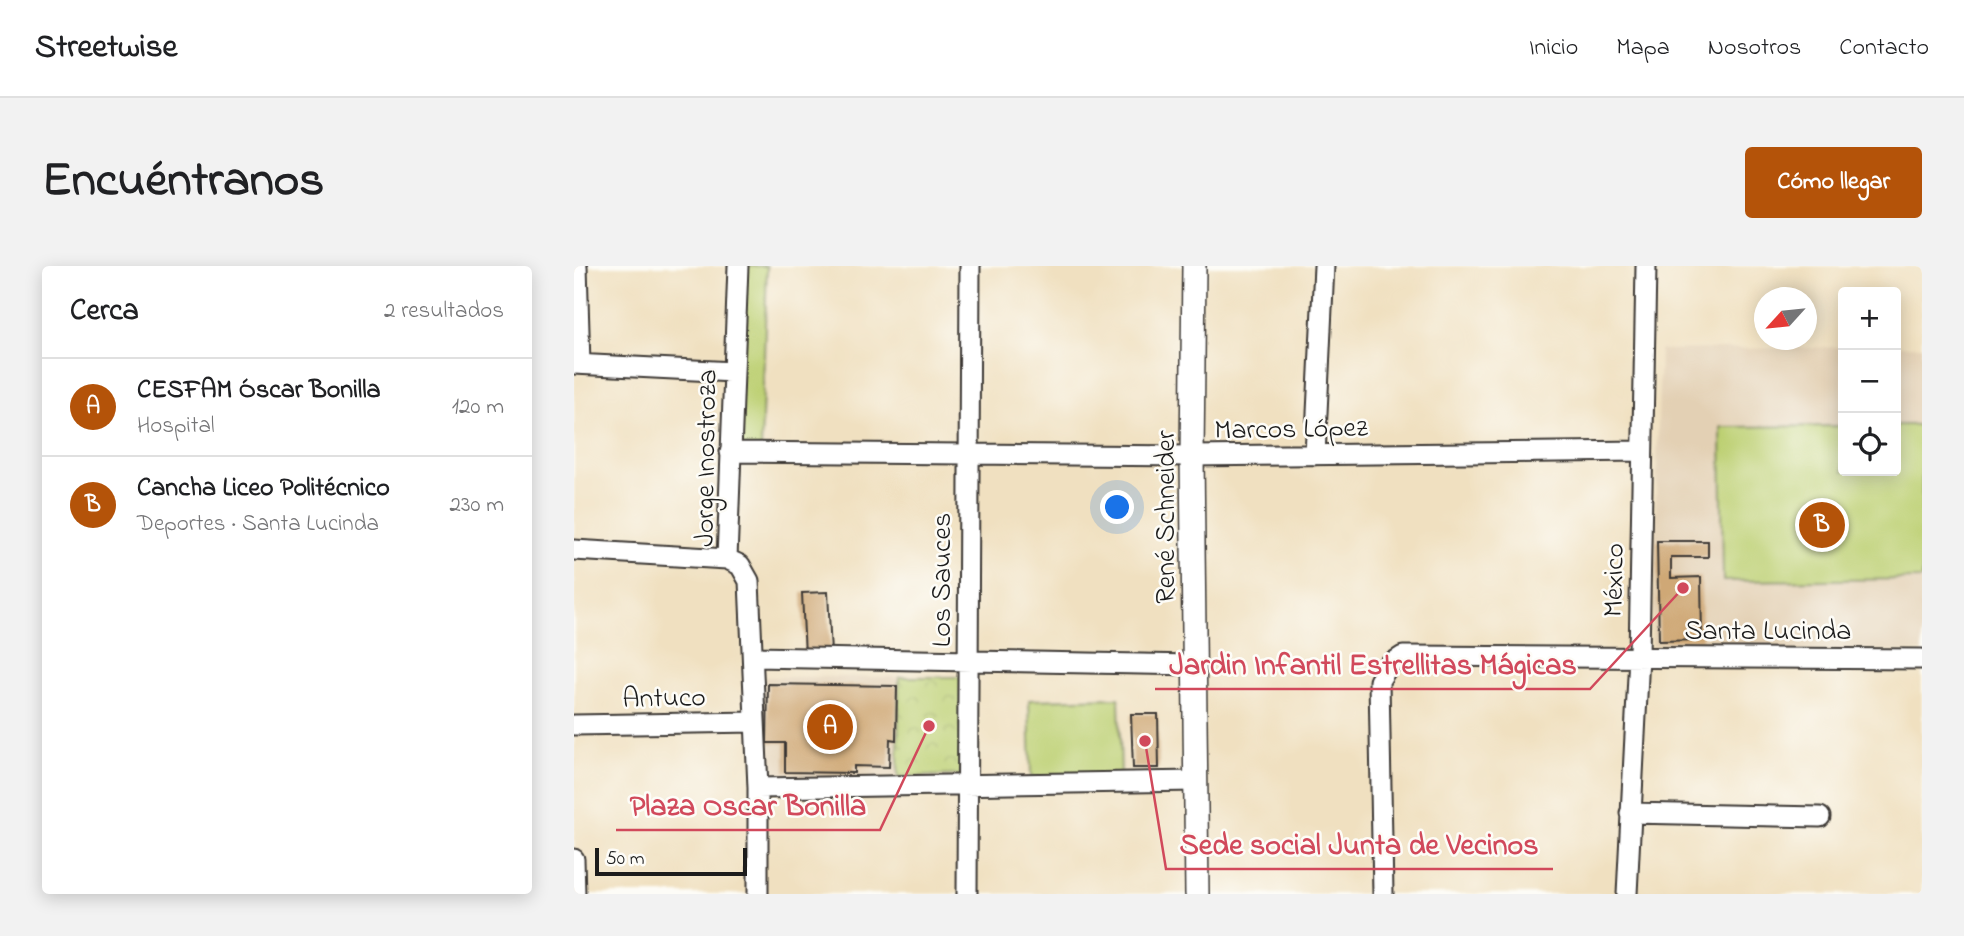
<!DOCTYPE html>
<html lang="es">
<head>
<meta charset="utf-8">
<style>
	body { margin:0; font-family:"Indie Flower",sans-serif; background:#f2f2f2; color:#202124 }
	.controls { position:absolute; right:21px; top:21px; display:grid; overflow:hidden; border-radius:7px; box-shadow:0 4px 18px #0003 }
	.controls button { width:63px; height:63px; display:grid; place-items:center; padding:0; border:0; border-bottom:2px solid #e0e0e0; background:#fff; color:#202124; font:35px sans-serif }
	.compass { position:absolute; left:1180px; top:21px; width:63px; height:63px; border-radius:50%; background:#fff; box-shadow:0 4px 18px #0003; rotate:243deg }
	.scale { position:absolute; left:21px; bottom:18px; width:152px; box-sizing:border-box; padding-left:7px; border:4px solid #1c1c1c; border-top:0; font-size:19px; line-height:24px; white-space:nowrap; color:#1c1c1c; -webkit-text-stroke:5px #fdfcf7; paint-order:stroke }
	.you { position:absolute; left:544px; top:242px; width:24px; height:24px; margin:-18px; border:5px solid #fff; border-radius:50%; background:#1a73e8; box-shadow:0 0 0 10px #1a73e833 }
	.badge { display:grid; place-items:center; width:46px; height:46px; border-radius:50%; background:#b45309; color:#fff; font-size:23px; font-weight:700 }
	.pin { position:absolute; translate:-50% -50%; border:4px solid #fff; box-shadow:0 2px 7px #0006 }
	.list { margin:0; padding:0; list-style:none }
	h2 { display:flex; justify-content:space-between; align-items:center; height:91px; margin:0; padding:0 28px; font-size:30px }
	h2 small { font-size:23px; font-weight:400; color:#757577 }
	.list li { display:grid; grid-template-columns:46px 1fr auto; gap:21px; align-items:center; box-sizing:border-box; height:98px; padding:0 28px; border-top:2px solid #e0e0e0 }
	.list b { display:block; font-size:26px; white-space:nowrap }
	.list p { margin:0; font-size:23px; white-space:nowrap; color:#757577 }
	.list em { font-size:23px; font-style:normal; color:#757577 }
	.icon { flex:none; width:38px; height:38px; fill:none; stroke:currentColor; stroke-width:2; stroke-linecap:round; stroke-linejoin:round }
	.map { position:relative; flex:none; width:1348px; height:628px; overflow:hidden; border-radius:7px }
	header { display:flex; align-items:center; gap:42px; box-sizing:border-box; height:98px; padding:0 35px; background:#fff; border-bottom:2px solid #e0e0e0 }
	header strong { font-size:33px }
	nav { display:flex; gap:38px; margin-inline-start:auto; font-size:24px }
	.intro { display:flex; align-items:center; justify-content:space-between; box-sizing:border-box; height:168px; padding:0 42px }
	h1 { margin:0; font-size:49px }
	.button { padding:18px 32px; border-radius:7px; background:#b45309; color:#fff; font-size:24px; font-weight:700 }
	main { display:flex; gap:42px; padding:0 42px }
	aside { flex:1; background:#fff; border-radius:7px; box-shadow:0 4px 18px #0003 }
	.map>svg:first-child { display:block }
</style>
</head>
<body>
<header>
<strong>Streetwise</strong>
<nav><a>Inicio</a><a>Mapa</a><a>Nosotros</a><a>Contacto</a></nav>
</header>
<div class="intro"><h1>Encuéntranos</h1><a class="button">Cómo llegar</a></div>
<main>
<aside>
<h2>Cerca<small>2 resultados</small></h2>
<ul class="list">
<li><span class="badge">A</span><div><b>CESFAM Óscar Bonilla</b><p>Hospital</p></div><em>120 m</em></li>
<li><span class="badge">B</span><div><b>Cancha Liceo Politécnico</b><p>Deportes · Santa Lucinda</p></div><em>230 m</em></li>
</ul>
</aside>
<div class="map">
<svg width="1348" height="628" viewBox="0 0 1348 628">
	<defs>
		<pattern id="park-crowns" width="20" height="18" patternUnits="userSpaceOnUse" patternTransform="scale(1.75)"><rect width="20" height="18" fill="#bdd073"/><path d="M2 6a3 3 0 1 1 6 0M12 15a3 3 0 1 1 6 0" fill="none" stroke="#a2b263"/></pattern>
	</defs>
	<rect width="100%" height="100%" fill="#fdfcf7"/>
	<filter id="ink" filterUnits="userSpaceOnUse"><feTurbulence type="fractalNoise" baseFrequency=".0143" numOctaves="2"/><feDisplacementMap in="SourceGraphic" scale="14" xChannelSelector="R" yChannelSelector="G"/><feConvolveMatrix kernelMatrix="1 2 1 2 8 2 1 2 1" color-interpolation-filters="sRGB"/></filter>
	<filter id="wash" filterUnits="userSpaceOnUse"><feTurbulence type="fractalNoise" baseFrequency=".00686" numOctaves="4" result="noise"/><feDisplacementMap in="SourceGraphic" scale="28" xChannelSelector="R" yChannelSelector="G"/><feGaussianBlur stdDeviation="1.57" result="paint"/><feColorMatrix in="noise" values="0 0 0 0 0 0 0 0 0 0 0 0 0 0 0 0 0 1.4 0 .05"/><feComposite in="paint" operator="in"/></filter>
	<g filter="url(#wash)">
		<rect width="100%" height="100%" fill="#f0e0c0"/>
		<path fill="#e3d0b4" d="M1322,80H1348V386L1141,384L1078,380L1086,84L1269,81V205H1322Z
			M187,411H325L324,511L188,514Z"/>
		<path fill="#bdd073" stroke="#6c7648" stroke-width="2" d="M170,0H193L187,183L163,180Z
			M1322,159H1348V313L1149,315L1147,161L1269,160V205H1322Z
			M545,432L547,510L457,511L455,434Z"/>
		<path fill="url(#park-crowns)" stroke="#6c7648" stroke-width="2" d="M325,411H386L387,509L324,511Z"/>
		<g id="blocks">
			<path fill="#cfa876" d="M1083,275H1134V291H1097V312L1127,311L1128,374L1085,375Z
				M254,326L257,388L231,389L228,327Z
				M194,418L323,420L322,474L316,473L315,501L280,500V507L211,506V477H193Z
				M557,448H584L585,502H559Z"/>
		</g>
	</g>
	<g filter="url(#ink)">
		<use href="#blocks" fill-opacity="0" stroke="#3c3935" stroke-width="2"/>
		<g fill="none" stroke-linecap="round" stroke-linejoin="round">
			<g stroke="#3c3935" stroke-width="23">
				<path id="minor" d="M3,0L6,98
					M0,98L160,106
					M156,186L618,190L1068,185
					M741,189L750,0
					M0,284L153,293L166,299L175,315L184,522V628
					M153,293L164,0
					M180,391L620,399
					M0,459L181,456
					M184,522L622,515
					M1056,547L1246,551
					M0,593L1,628
					M393,628L396,0
					M809,628L805,415L815,399L829,390L1348,393
					M1053,628L1065,390L1072,0"/>
			</g>
			<g stroke="#3c3935" stroke-width="26">
				<path id="tertiary" d="M620,0L618,190L623,628"/>
			</g>
			<use href="#minor" stroke="#fff" stroke-width="19"/>
			<use href="#tertiary" stroke="#fff" stroke-width="23"/>
		</g>
	</g>
	<g text-anchor="middle" stroke-width="5" stroke-linejoin="round" paint-order="stroke">
		<g font-size="28" fill="#1c1c1c" stroke="#fdfcf7">
			<text transform="translate(717 161) rotate(-1)" y="10">Marcos López</text>
			<text transform="translate(130 192) rotate(-89)" y="10">Jorge Inostroza</text>
			<text transform="translate(590 251) rotate(-90)" y="10">René Schneider</text>
			<text transform="translate(366 314) rotate(-90)" y="10">Los Sauces</text>
			<text transform="translate(1038 314) rotate(-89)" y="10">México</text>
			<text x="1194" y="373">Santa Lucinda</text>
			<text transform="translate(90 430) rotate(-1)" y="10">Antuco</text>
		</g>
	</g>
	<path fill="none" stroke="#d1495b" stroke-width="2.5" d="M1109 322L1016 423H581M355 460L306 564H42M571 475L592 603H979"/>
	<g fill="#d1495b" stroke="#fdfcf7" stroke-width="2.5">
		<circle cx="1109" cy="322" r="7"/>
		<circle cx="355" cy="460" r="7"/>
		<circle cx="571" cy="475" r="7"/>
	</g>
	<g font-size="30" text-anchor="middle" font-weight="bold" fill="#d1495b" stroke="#fdfcf7" stroke-width="5" stroke-linejoin="round" paint-order="stroke">
		<text x="799" y="408">Jardin Infantil Estrellitas Mágicas</text>
		<text x="174" y="549">Plaza Oscar Bonilla</text>
		<text x="785" y="588">Sede social Junta de Vecinos</text>
	</g>
</svg>
<div class="controls">
<button>+</button>
<button>−</button>
<button><svg class="icon" aria-label="locate" viewBox="0 0 24 24"><circle cx="12" cy="12" r="6"/><path d="M12 2v4M12 18v4M2 12h4M18 12h4"/></svg></button>
</div>
<svg class="compass" viewBox="-18 -18 36 36"><path d="M0-13l5 13h-10z" fill="#e53935"/><path d="M0 13l5-13h-10z" fill="#757577"/></svg>
<div class="scale">50 m</div>
<div class="you"></div>
<div class="pin badge" style="left:256px;top:461px">A</div>
<div class="pin badge" style="left:1248px;top:259px">B</div>
</div>
</main>
</body>
</html>
